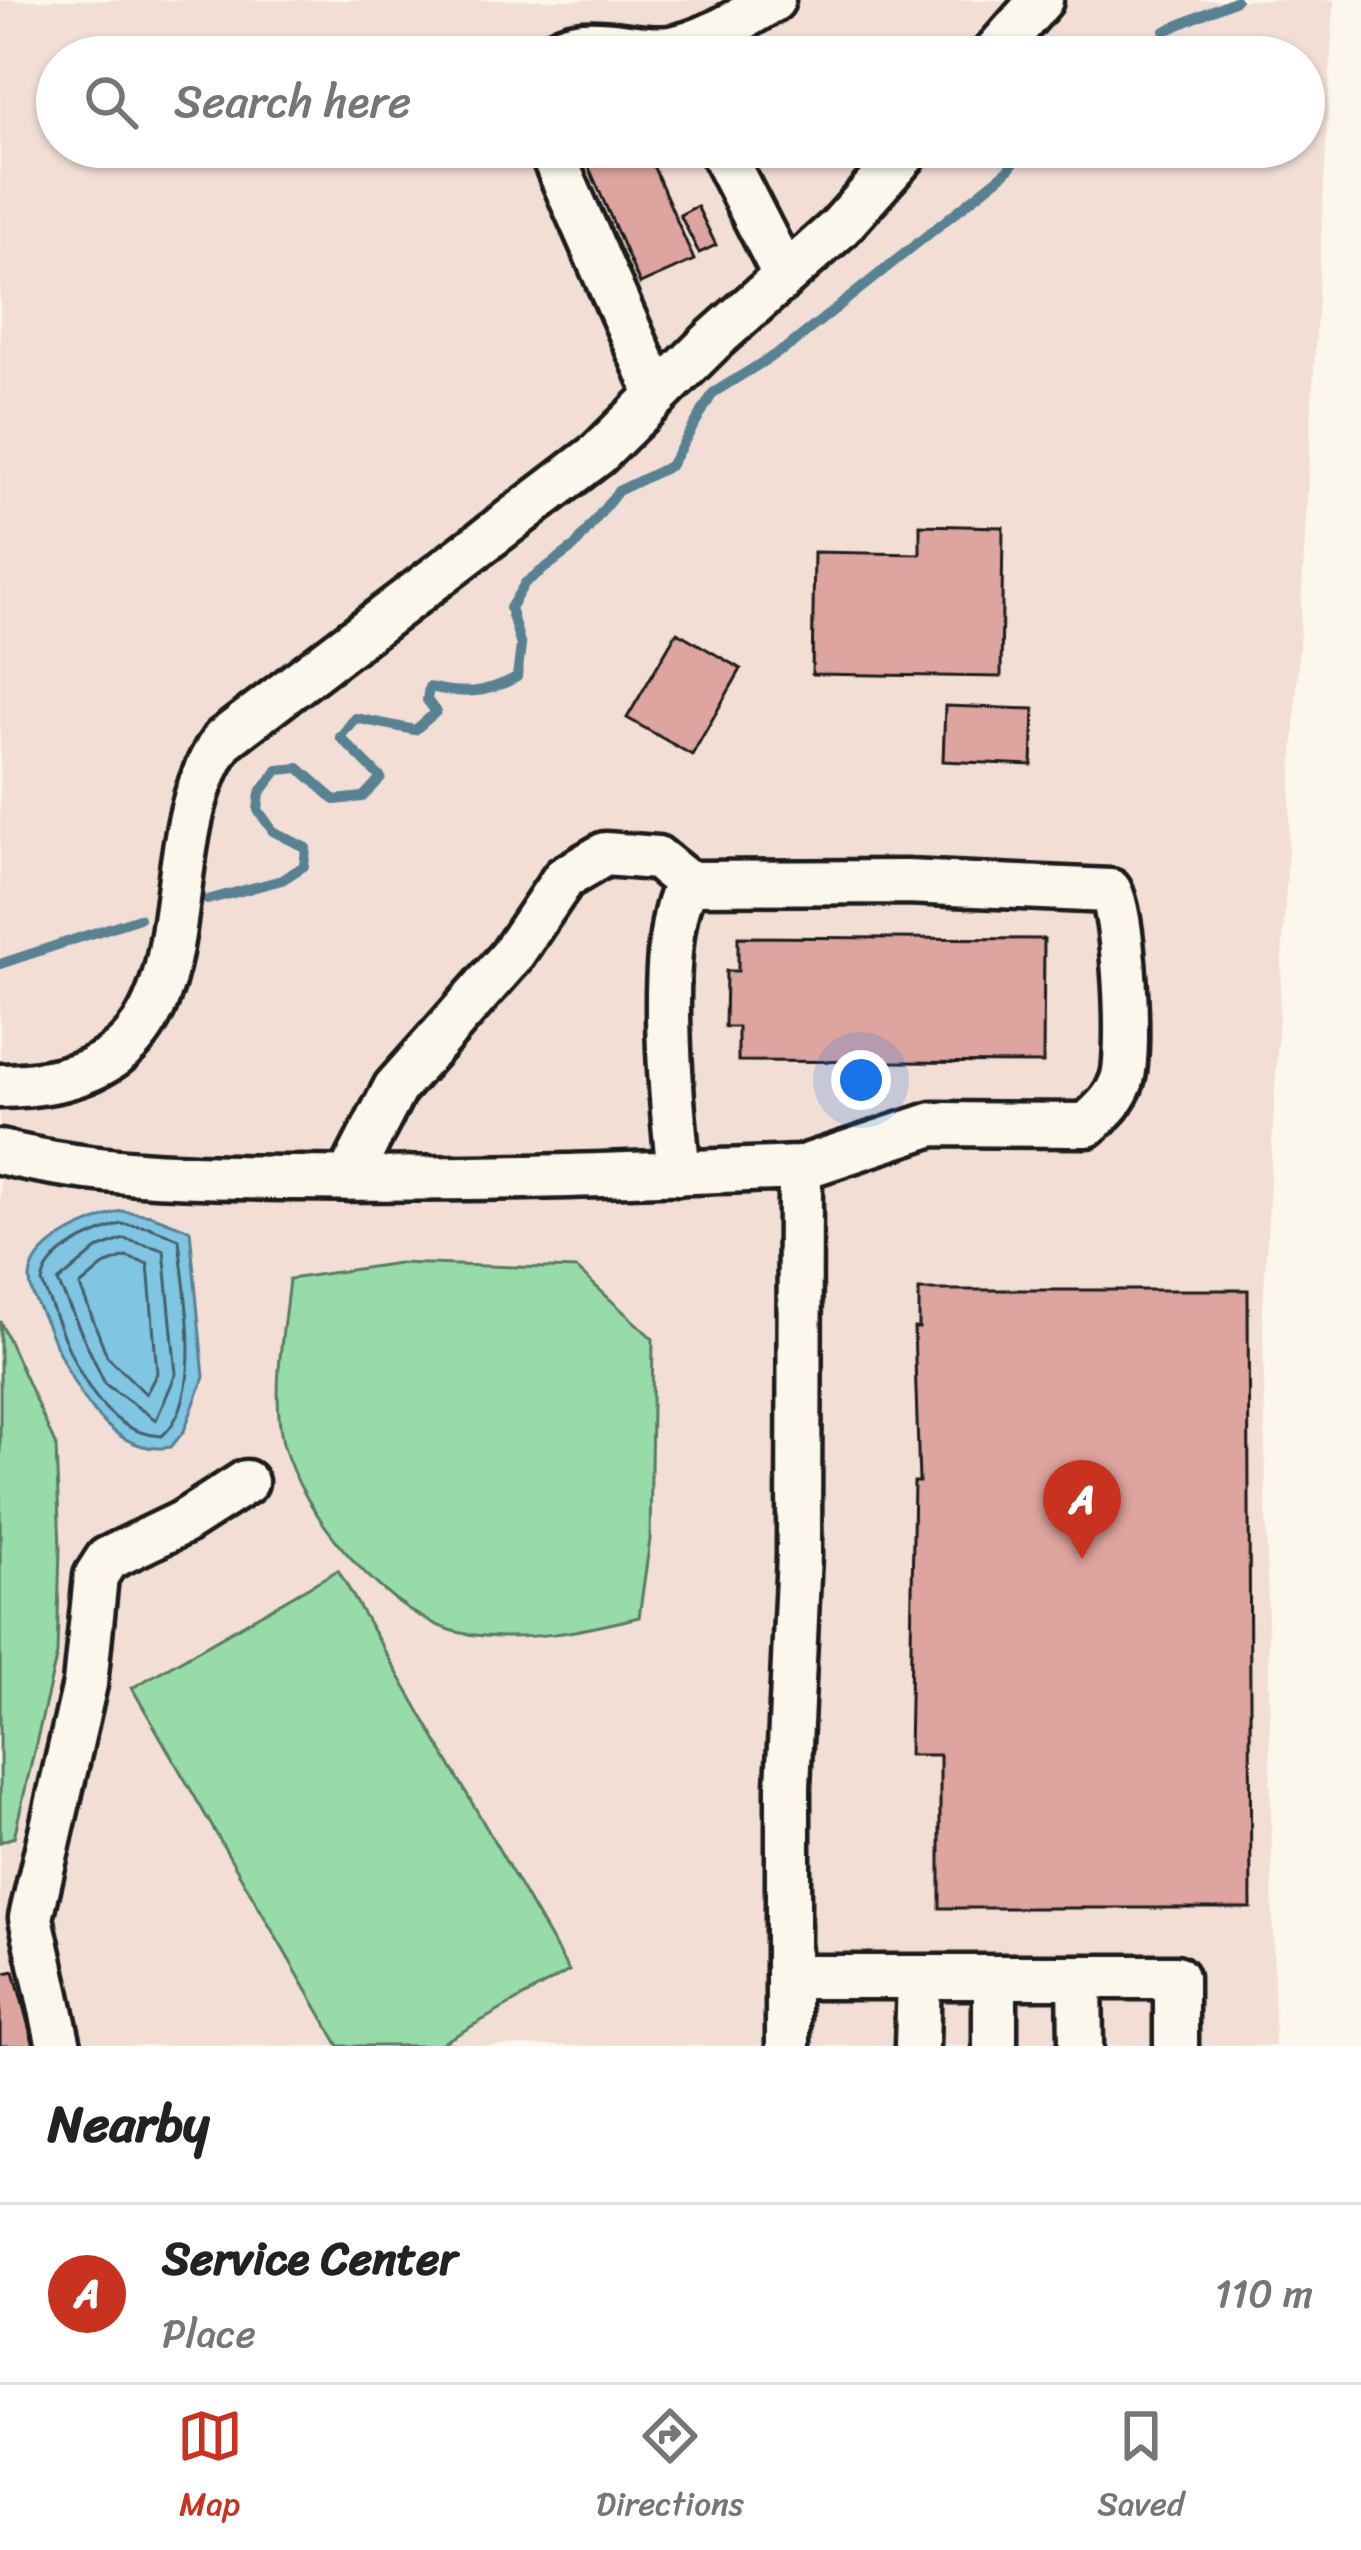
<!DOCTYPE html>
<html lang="en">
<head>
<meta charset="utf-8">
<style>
	body { margin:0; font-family:Sriracha,sans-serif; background:#f2f2f2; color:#222 }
	.you { position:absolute; left:861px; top:1080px; width:42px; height:42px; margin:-30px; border:9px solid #fff; border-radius:50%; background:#1a73e8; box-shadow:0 0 0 18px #1a73e833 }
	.badge { display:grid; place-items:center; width:78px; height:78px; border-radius:50%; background:#c8321e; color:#fff; font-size:39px; font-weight:700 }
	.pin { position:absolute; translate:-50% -99px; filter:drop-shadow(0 3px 6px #0008) }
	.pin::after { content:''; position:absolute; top:63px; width:42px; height:36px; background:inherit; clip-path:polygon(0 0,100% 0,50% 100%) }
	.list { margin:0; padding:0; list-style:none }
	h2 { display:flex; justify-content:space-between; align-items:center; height:156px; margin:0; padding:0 48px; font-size:51px }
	h2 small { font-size:39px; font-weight:400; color:#767676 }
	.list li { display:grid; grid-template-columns:78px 1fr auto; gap:36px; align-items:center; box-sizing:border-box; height:180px; padding:0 48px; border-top:3px solid #e0e0e0 }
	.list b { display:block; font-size:45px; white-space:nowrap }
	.list p { margin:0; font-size:39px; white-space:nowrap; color:#767676 }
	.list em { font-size:39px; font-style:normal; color:#767676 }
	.icon { flex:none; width:66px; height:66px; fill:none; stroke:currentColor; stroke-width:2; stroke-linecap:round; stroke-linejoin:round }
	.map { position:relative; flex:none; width:1361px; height:2046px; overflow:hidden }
	.search { position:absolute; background:#fff; box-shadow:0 3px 9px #0004; left:36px; right:36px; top:36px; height:132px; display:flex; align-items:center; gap:30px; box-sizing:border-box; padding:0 42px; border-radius:66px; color:#767676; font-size:45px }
	.sheet { height:336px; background:#fff }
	nav { display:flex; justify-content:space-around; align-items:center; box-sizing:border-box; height:168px; border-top:3px solid #e0e0e0; background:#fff; font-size:33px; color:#767676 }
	nav a { display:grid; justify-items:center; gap:6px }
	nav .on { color:#c8321e }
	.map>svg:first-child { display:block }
</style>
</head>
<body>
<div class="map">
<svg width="1361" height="2046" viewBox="0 0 1361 2046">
	<rect width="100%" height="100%" fill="#fbf7ec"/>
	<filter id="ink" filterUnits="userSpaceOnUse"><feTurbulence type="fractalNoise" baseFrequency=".00833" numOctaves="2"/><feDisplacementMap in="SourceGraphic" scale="24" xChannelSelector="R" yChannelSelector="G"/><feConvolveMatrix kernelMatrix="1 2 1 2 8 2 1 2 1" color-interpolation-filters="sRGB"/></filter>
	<g filter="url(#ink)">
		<path fill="#f2ded5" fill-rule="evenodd" d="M0,0H1334L1263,1312L1275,2046H0ZM57,57H1304V147H57Z"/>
		<path fill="#96dba8" stroke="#597c62" stroke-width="3" d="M398,1263L577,1269L653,1339L650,1540L639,1617C583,1631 525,1643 467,1634C392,1623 301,1514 283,1443C271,1392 284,1330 289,1279Z
			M0,1321L56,1446L60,1548L57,1654L14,1837L0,1842Z
			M338,1570L569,1971L437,2046H339L132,1688Z"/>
		<path fill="#80c5e1" stroke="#588192" stroke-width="3" d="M121,1211L151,1215L190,1230L204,1377L184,1431L171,1447C104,1458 67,1374 47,1325C41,1310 26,1290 31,1272C39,1239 93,1221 121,1211Z"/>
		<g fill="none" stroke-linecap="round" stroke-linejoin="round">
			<path stroke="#44606b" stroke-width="3" d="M121,1224L149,1227L179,1239C184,1293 206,1398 162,1436C90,1434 65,1336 42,1283C45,1251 95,1233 121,1224Z
				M124,1239L164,1250L176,1374L156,1420L105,1384L58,1282L97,1249Z
				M126,1257L148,1264L157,1373L146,1394L107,1356L80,1286L106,1264Z"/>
			<path stroke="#588192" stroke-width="10" d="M1165,31L1236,0
				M1104,57L1112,48
				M207,900L282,880L304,866L306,848L273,831L258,810L260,793L278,770L299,768L335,800L363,797L381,778L340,737L355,718L415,730L436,712L427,700L429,687C464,695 485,694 517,677L521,646L510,608L525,583L575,546L618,491L670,466L713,393L789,346L1006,172L1027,147
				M0,964L139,918"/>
		</g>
		<path fill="#dea49f" stroke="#1c1c1c" stroke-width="3" d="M580,147H645L694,260L640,284Z
			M697,206L716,245L699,253L680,215Z
			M920,525L1003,527L1001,677L812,674L814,552L920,554Z
			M677,632L741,669L692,755L627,718Z
			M945,706L1034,709L1032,765L943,761Z
			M738,937L1044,939L1043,1063L738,1061V1027H725L726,971H738Z
			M919,1290H1248L1251,1908H940V1755H909L914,1482H919L914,1328H919Z
			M14,1971L34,2046H0V1974Z"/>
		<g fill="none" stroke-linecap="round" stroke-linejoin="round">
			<g stroke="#1c1c1c" stroke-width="51">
				<path id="minor" d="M549,57C582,28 632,53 670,48C706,43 742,18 773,0
					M991,57L1041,0
					M549,147L658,395
					M719,147L785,276
					M0,1086C239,1083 137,862 223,740L598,454L712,341L839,228L911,147
					M0,1152C97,1176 199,1177 299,1178C466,1181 633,1174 800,1168L799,1555L788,1787V2046
					M679,1173C672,1109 654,932 688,883L906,882L1110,891C1124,915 1131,1051 1122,1080C1115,1100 1102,1111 1087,1125L933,1124L800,1168
					M348,1179L395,1088L510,958L564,878L605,854L657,858L688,883
					M791,1977H1176V2046
					M1080,1977L1081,2046
					M59,2046L31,1918L85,1684L96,1576L107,1559L182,1523L246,1482
					M917,2046L919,1977
					M995,2046V1977"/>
			</g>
			<use href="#minor" stroke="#fbf7ec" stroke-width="42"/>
		</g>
	</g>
</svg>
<div class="you"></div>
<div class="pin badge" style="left:1082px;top:1559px">A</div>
<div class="search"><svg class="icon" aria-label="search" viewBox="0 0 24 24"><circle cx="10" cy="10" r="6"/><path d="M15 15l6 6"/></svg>Search here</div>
</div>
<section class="sheet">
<h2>Nearby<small></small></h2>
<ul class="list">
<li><span class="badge">A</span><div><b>Service Center</b><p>Place</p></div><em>110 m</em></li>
</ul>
</section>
<nav>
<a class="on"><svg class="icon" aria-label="map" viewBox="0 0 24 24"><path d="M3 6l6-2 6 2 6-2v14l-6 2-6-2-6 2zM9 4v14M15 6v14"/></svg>Map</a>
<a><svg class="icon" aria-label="directions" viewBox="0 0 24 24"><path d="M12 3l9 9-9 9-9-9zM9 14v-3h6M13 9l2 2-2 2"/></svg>Directions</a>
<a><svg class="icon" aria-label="saved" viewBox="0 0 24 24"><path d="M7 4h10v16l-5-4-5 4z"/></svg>Saved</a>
</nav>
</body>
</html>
